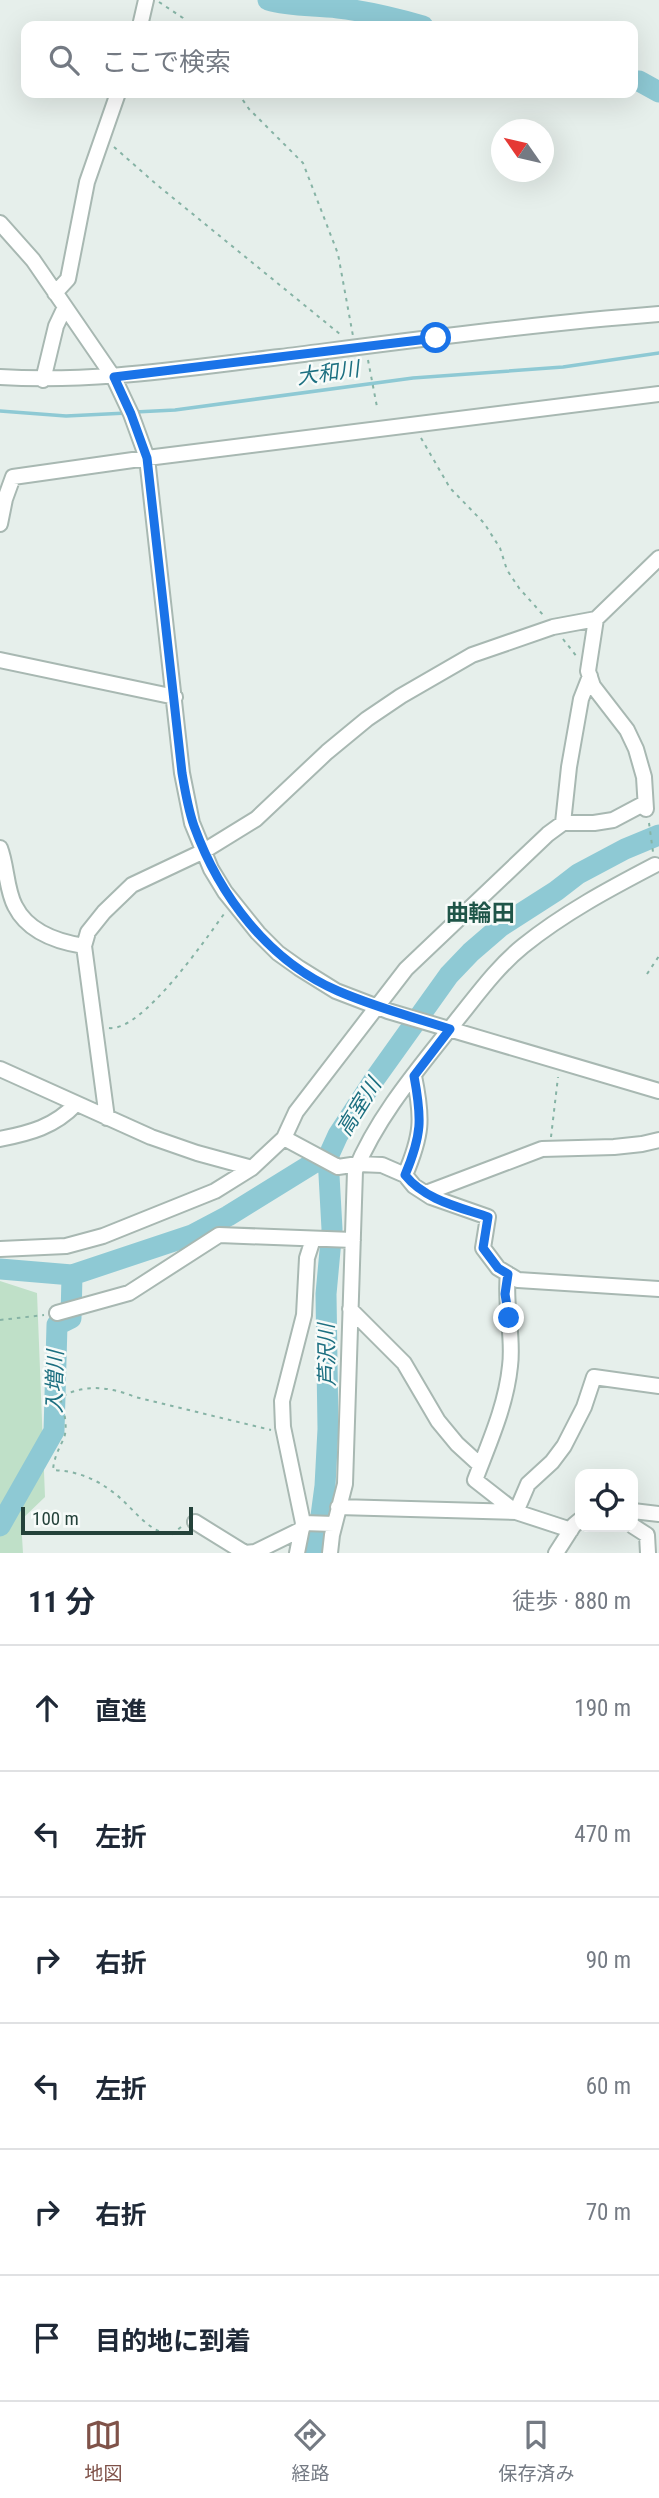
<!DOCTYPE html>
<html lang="ja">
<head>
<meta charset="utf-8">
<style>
	body { margin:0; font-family:"Roboto Condensed","Noto Sans JP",sans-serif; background:#f6f6f7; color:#1f2937 }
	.controls { position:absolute; right:21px; bottom:21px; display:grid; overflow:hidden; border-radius:14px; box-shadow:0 7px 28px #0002 }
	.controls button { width:63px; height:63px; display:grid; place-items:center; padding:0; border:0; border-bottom:2px solid #e0e1e3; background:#fff; color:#1f2937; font:35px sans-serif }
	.compass { position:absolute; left:491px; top:119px; width:63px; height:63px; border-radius:50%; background:#fff; box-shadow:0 7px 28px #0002; rotate:304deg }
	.scale { position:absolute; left:21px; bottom:18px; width:172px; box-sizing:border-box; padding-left:7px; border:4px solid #24423a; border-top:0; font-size:19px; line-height:24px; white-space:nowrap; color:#24423a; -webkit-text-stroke:5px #f7fbf9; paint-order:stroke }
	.stop { position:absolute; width:21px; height:21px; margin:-16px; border:5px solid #1a73e8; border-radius:50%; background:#fff }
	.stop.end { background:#1a73e8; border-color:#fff; box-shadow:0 2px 7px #0008 }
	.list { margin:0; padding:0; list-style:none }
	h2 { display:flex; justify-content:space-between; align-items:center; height:91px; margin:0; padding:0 28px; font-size:30px }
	h2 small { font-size:23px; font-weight:400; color:#747a83 }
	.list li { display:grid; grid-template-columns:46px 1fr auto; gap:21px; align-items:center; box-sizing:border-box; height:126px; padding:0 28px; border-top:2px solid #e0e1e3 }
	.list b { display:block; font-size:26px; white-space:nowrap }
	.list em { font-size:23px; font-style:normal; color:#747a83 }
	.icon { flex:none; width:38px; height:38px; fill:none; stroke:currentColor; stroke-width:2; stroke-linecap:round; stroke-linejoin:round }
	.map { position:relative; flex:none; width:659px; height:1553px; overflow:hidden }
	.search { position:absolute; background:#fff; box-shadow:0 7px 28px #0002; left:21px; right:21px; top:21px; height:77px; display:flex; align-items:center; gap:18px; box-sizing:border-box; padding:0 24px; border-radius:14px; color:#747a83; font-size:26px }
	.sheet { height:847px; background:#fff }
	nav { display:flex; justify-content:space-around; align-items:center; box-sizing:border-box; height:98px; border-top:2px solid #e0e1e3; background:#fff; font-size:19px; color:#747a83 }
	nav a { display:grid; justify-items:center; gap:4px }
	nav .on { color:#7f5249 }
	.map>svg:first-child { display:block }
</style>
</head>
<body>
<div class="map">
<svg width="659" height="1553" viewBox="0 0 659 1553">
	<rect width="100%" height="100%" fill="#e6efeb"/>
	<path fill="#bfe0c8" d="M0,1281L37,1293L45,1497L21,1520L23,1553H0Z"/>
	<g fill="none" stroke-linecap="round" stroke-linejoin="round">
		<path stroke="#8ec9d4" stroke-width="3.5" d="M0,411L66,416L127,413
			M135,412L175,410L413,378L563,367L659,353"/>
		<path stroke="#8ec9d4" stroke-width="21" d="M268,0C291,7 314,5 338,8C367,11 395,18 423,26
			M633,81H639L659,92
			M0,1269L72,1275L192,1235L228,1216L312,1164L328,1157L338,1135L374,1080L449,975L471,952L500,927L556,891L578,874L625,849L659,835
			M0,1526L54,1431L57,1325L71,1318L72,1275
			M316,1553L325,1486L328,1429L326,1294L332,1229L328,1157"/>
		<g stroke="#a8b8b2" stroke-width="18">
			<path id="minor" d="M140,26L146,0
				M0,223L33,260L114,378L131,414L147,458L182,773L192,823L211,869L225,892L258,933L278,953L299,968L336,991L388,1011L659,1091
				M55,293L68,279L87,182L118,93
				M0,377C94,383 186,368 280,357C406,341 532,324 659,314
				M43,380L56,326L65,307
				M0,524L5,499L13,477L147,458L659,394
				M0,660L175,697
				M646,809L644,777L636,749L627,730L593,686L588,671L596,619L659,558
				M563,823L569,767L581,699L590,676
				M0,848C7,866 6,889 15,906C28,932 58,942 84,946
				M0,1069L151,1137L197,1153L252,1168
				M107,1118L84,946L88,932L104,912L132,885L204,851L256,819L327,752L367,719L401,696L472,655L553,627L596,619
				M284,1138L338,1167L358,1164L382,1165L405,1175L414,1186L431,1197L488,1217L483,1248L498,1268L518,1280L659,1289
				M0,1139C30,1133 54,1127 76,1104
				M405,1175C422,1135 423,1119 414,1076
				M426,1193L542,1149L614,1147L642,1144L659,1140
				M0,1249L66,1246L103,1236L215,1191L252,1168L284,1138L296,1112L406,969L548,834L563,823H594L613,820L645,803
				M508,1274C504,1305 514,1335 510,1366C506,1406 489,1443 475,1480L516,1512L528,1484L552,1462L564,1446L584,1407L594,1377L659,1386
				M350,1309L404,1363L438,1421L457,1444L480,1465
				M57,1313L129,1293L219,1235L353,1240
				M338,1507L516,1512L571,1530
				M633,1511L659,1514
				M195,1522L245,1553L255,1552L302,1529
				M303,1523L334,1524
				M633,1526L647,1535L648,1553
				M297,1553L303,1523L283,1427L282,1401L304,1315L307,1258L313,1239
				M330,1553L332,1535L345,1484L355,1171C378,1115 419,1068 456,1021C477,995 497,967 523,946C564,913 609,889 655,865
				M556,1553L574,1525L580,1520"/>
		</g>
		<path stroke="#86b3a5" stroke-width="2" stroke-dasharray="3.5 5" stroke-linecap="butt" d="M159,2L183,18L189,26
			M238,93L249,109L303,163L338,254L353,336
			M114,147L156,184L341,335
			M368,360L377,407
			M421,438L450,488L484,523L500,548L507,570L519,588L544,616
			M563,639L577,657
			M649,823L653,852
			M647,974L659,956
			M109,1028C142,1032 205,940 224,914
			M551,1137L558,1077
			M0,1320L44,1315
			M181,1527L171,1535C146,1531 133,1507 114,1493C95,1478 76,1471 53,1470C54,1457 59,1449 64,1438C68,1426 64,1410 60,1398C83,1383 111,1387 135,1397L271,1430"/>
		<use href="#minor" stroke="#fff" stroke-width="14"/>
	</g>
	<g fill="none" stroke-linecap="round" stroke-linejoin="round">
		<path stroke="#1a73e8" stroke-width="9" d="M436,338L114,377L131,414L147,458L182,773C185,791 188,809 194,826C219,895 268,961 338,991C375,1007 412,1017 450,1029L414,1076C422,1119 422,1135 405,1175C425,1200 459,1207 488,1217L483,1248L498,1268L508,1274L505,1294L509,1318"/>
	</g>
	<g text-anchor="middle" stroke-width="5" stroke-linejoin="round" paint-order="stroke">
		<g font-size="21" font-style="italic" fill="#1c6f80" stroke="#f7fbf9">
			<text transform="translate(328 373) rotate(-8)" y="7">大和川</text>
			<text transform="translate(359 1107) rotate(-58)" y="7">高室川</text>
			<text transform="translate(327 1355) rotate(-91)" y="7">芦沢川</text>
			<text transform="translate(55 1382) rotate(-89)" y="7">入増川</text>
		</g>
		<g font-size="23" font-weight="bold" fill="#1f5548" stroke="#f7fbf9">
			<text x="480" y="921">曲輪田</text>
		</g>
	</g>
</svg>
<div class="controls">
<button><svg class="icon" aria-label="locate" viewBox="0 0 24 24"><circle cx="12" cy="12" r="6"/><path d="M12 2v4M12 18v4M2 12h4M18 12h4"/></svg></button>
</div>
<svg class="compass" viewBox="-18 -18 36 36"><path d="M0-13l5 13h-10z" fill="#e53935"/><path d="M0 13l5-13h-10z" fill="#747a83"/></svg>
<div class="scale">100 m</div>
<div class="stop" style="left:436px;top:338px"></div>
<div class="stop end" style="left:509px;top:1318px"></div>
<div class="search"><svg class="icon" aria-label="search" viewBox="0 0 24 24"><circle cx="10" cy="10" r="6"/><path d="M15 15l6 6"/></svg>ここで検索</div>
</div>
<section class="sheet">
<h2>11 分<small>徒歩 · 880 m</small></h2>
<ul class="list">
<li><svg class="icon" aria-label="ahead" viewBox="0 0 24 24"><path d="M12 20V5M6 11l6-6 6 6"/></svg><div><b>直進</b></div><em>190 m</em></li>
<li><svg class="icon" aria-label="left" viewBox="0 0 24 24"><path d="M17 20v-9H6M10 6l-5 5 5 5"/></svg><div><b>左折</b></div><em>470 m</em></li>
<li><svg class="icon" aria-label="right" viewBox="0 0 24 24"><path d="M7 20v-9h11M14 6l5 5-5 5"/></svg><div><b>右折</b></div><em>90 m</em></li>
<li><svg class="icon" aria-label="left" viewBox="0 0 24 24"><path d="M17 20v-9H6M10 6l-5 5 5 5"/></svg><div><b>左折</b></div><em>60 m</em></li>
<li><svg class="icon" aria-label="right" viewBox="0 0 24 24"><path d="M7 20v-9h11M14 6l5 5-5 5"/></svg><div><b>右折</b></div><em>70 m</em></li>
<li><svg class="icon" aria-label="arrive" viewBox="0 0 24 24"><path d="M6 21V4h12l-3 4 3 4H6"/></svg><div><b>目的地に到着</b></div></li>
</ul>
</section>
<nav>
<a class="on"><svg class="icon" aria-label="map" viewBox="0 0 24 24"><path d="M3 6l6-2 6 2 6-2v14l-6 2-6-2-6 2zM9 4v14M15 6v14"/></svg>地図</a>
<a><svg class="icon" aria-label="directions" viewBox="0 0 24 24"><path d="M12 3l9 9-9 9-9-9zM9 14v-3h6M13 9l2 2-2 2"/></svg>経路</a>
<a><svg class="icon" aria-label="saved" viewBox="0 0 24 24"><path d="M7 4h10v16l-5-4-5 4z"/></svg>保存済み</a>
</nav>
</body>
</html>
